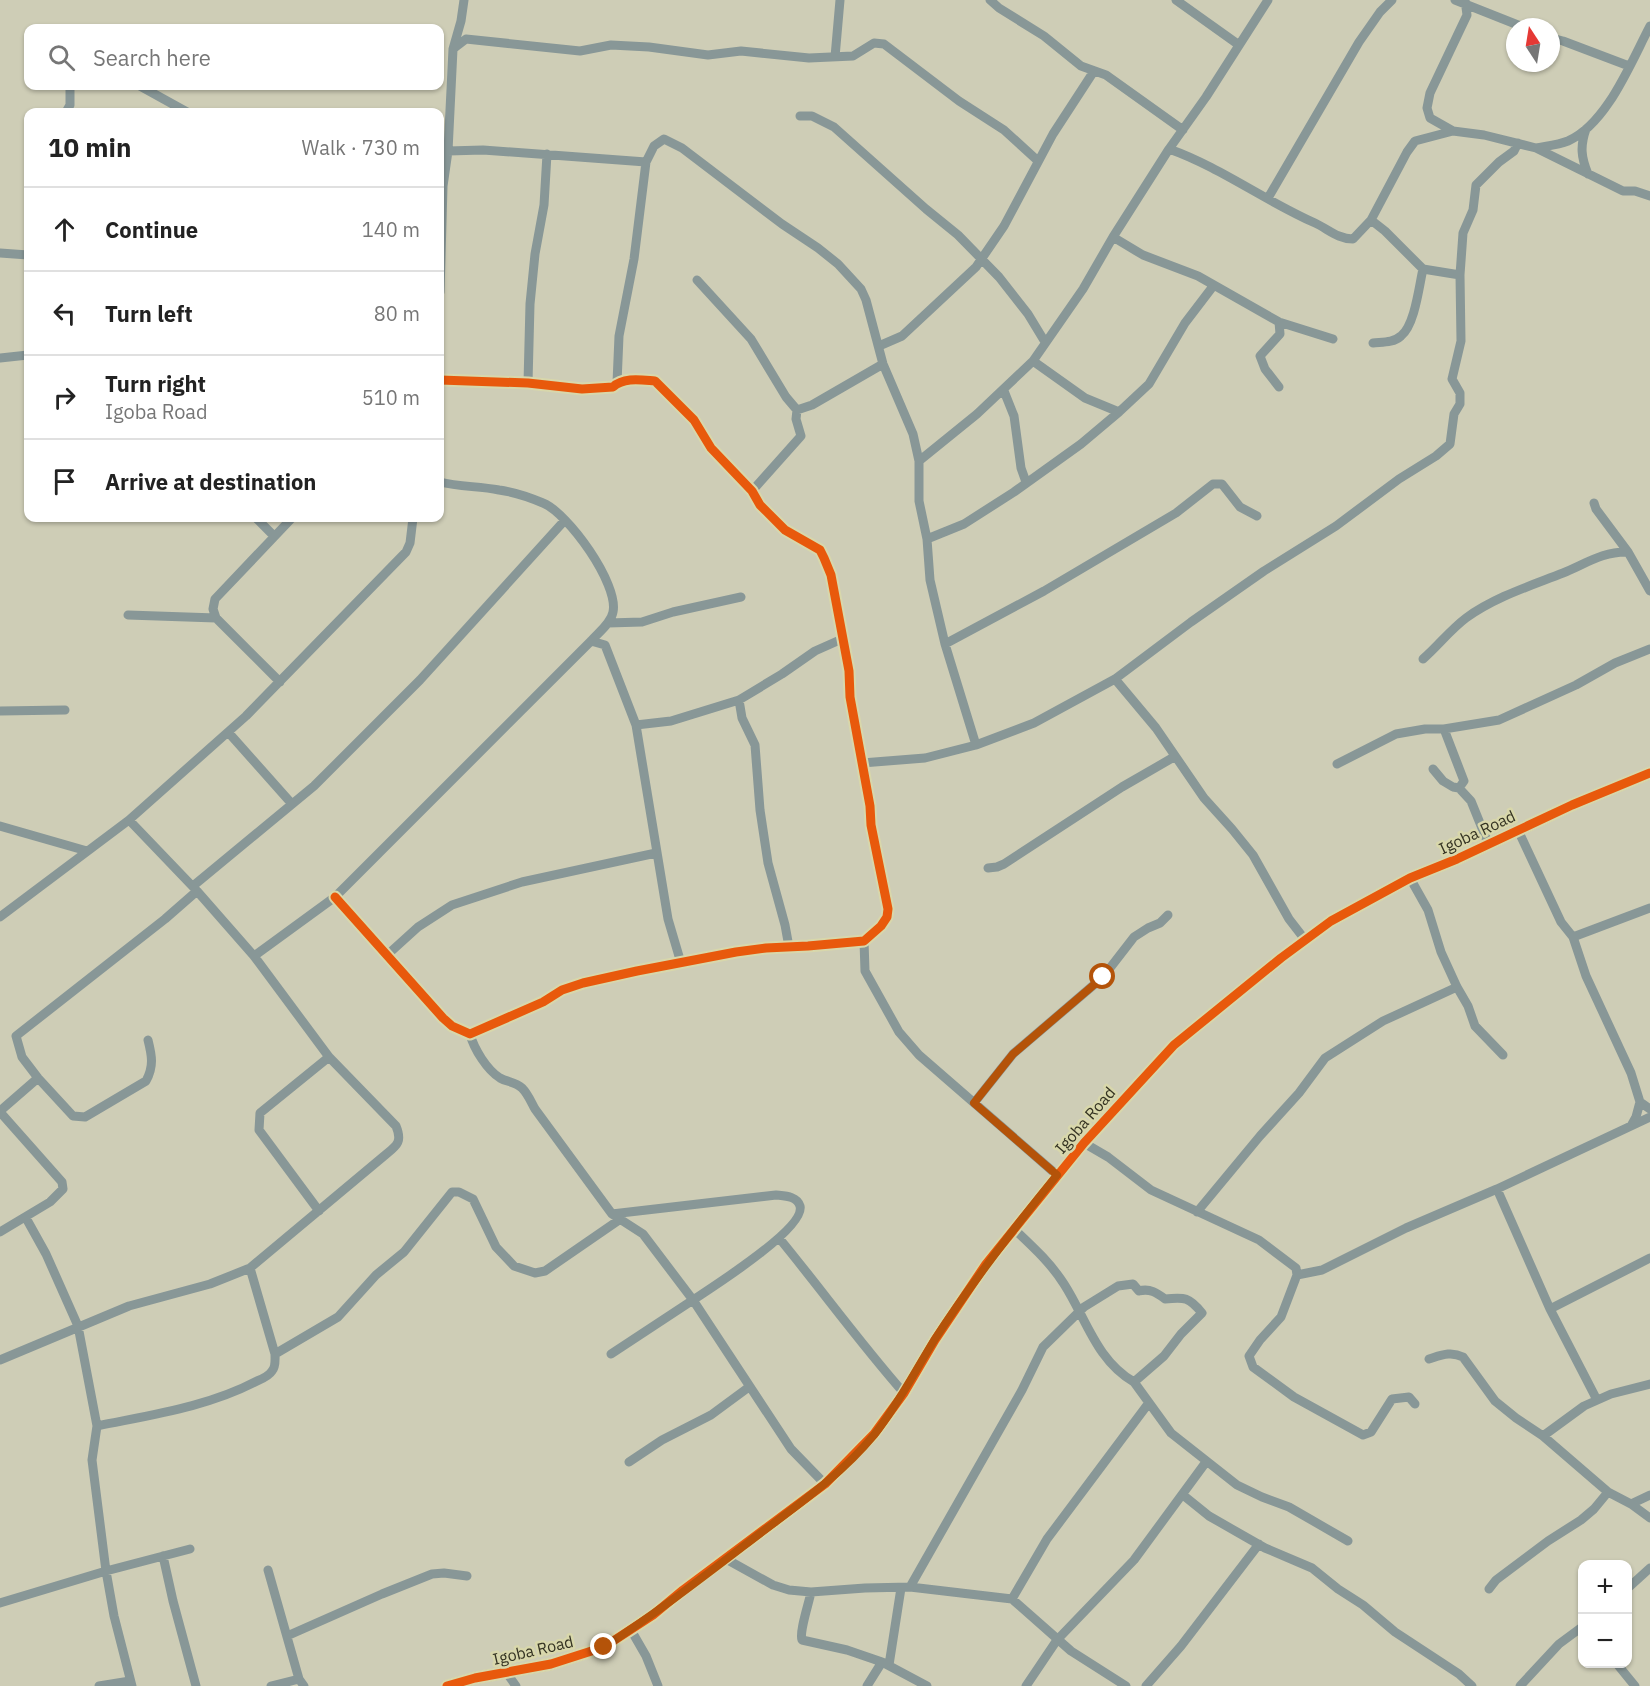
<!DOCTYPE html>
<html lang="en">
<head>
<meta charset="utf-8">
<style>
	body { margin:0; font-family:"IBM Plex Sans",sans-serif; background:#f2f2f2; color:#222 }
	.controls { position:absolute; right:18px; bottom:18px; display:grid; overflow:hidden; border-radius:12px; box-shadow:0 2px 4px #0004 }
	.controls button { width:54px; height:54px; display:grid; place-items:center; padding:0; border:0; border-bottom:2px solid #e0e0e0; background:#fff; color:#222; font:30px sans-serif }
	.compass { position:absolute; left:1506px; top:18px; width:54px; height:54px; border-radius:50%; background:#fff; box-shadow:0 2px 4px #0004; rotate:348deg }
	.stop { position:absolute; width:18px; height:18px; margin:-14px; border:4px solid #b45309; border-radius:50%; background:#fff }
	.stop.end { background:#b45309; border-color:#fff; box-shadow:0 2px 6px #0008 }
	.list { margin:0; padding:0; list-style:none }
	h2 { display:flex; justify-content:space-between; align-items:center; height:78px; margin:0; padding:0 24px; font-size:26px }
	h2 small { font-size:20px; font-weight:400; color:#767676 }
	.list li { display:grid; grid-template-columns:39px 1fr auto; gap:18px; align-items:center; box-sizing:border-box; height:84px; padding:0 24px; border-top:2px solid #e0e0e0 }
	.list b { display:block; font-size:22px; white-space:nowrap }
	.list p { margin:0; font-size:20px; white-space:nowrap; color:#767676 }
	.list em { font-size:20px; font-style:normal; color:#767676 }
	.icon { flex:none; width:33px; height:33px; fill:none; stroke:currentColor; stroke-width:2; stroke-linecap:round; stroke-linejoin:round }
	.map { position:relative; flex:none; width:1650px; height:1686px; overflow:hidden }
	.search { position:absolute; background:#fff; box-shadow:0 2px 4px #0004; left:24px; top:24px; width:420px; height:66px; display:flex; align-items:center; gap:15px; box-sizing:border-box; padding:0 21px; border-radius:12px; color:#767676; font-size:22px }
	.panel { position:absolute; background:#fff; box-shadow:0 2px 4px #0004; left:24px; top:108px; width:420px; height:414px; border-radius:12px }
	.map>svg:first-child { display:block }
</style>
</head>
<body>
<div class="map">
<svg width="1650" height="1686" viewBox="0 0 1650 1686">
	<rect width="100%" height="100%" fill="#cecdb6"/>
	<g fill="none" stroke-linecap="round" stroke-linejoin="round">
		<path stroke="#889797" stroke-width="9" d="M990,0L999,8L1044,36L1081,66L1106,75L1183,130
			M1176,0L1239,45
			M1455,0L1523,27
			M1551,38L1563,41L1629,66
			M453,49L466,39L580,51L611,45L649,47L708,55L741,51L809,58L853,56L874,43L884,44L959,101L1004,130L1038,161
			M835,57L840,0
			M140,86L187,112
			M66,112L70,105V86
			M800,116H812L834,127L926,209L958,235L999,277L1028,314L1045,342
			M1586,129C1580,146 1581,157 1588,174
			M1453,131L1430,118L1427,108L1430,93L1467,15L1465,0
			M1536,148C1546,146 1558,145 1568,141C1607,124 1631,62 1650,26
			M1169,149C1220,167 1265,201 1315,223C1328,229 1338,239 1353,239L1371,220L1407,152L1415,141L1453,131L1484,135L1536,148L1623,191H1635L1650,196
			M448,151L483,150L646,162
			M1268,198L1359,42L1380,12L1392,0
			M1371,220L1385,231L1423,269L1460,275
			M1113,237L1143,255L1198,276L1279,322L1333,339
			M0,253L28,255
			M697,280L751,339L786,397L797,410L812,405L883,364
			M440,292L443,186L448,151L453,49L461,21L464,0
			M1373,343C1383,342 1393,343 1401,336C1415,325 1419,286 1423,269
			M879,346L902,336L976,267L1004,226L1053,134L1094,71
			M0,358L28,355
			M1033,361L1085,398L1119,412
			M528,383L530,304L535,254L544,205L547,154
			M617,383L619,336L634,259L646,162L654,146L664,139L682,148L782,224L818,248L838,264L861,289L866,300L883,364L913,434L919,461V501L927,539L930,580L945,644L976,745
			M1279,387L1265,369L1260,356L1280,334L1279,322
			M1004,391L1014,416L1021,468L1026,482
			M919,461L977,414L1033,361L1083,289L1113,237L1169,149L1206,97L1268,0
			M752,491L801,436L796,419L797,410
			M1594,503L1596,509L1628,552L1650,591
			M256,518L274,536
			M927,539L964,524L1014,492L1081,444L1119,412L1149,384L1185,323L1214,285
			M128,615L216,618
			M608,623L642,622L673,612L741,597
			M591,641L605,645L636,725L668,919L681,963
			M945,644L1044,591L1176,513L1213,484H1222L1240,507L1257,516
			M1423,659C1438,646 1450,630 1466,618C1495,597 1530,586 1563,573C1585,564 1604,551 1628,552
			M1115,679L1156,728L1204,798L1232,829L1253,855L1289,919L1306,941
			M280,682L216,618L213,609L215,599L292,518
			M739,700L742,718L755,745L760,810L768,863L785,925L789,947
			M0,711L65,710
			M636,725L671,721L739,700L782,674L815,651L842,639
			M1444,729L1464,781L1459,788
			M228,732L292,804
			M862,763L925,758L976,745L1034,723L1115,679L1191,622L1264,571L1336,526L1399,479L1436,456L1450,444L1454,414L1460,404V393L1452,379L1461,341L1460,275L1463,233L1473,210L1476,185L1499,162L1514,151L1518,143
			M1337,764L1396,734L1425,729H1444L1499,720L1576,685L1615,663L1650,649
			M1433,769L1443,781L1453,787L1459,788L1471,801L1488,843
			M0,826L87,851
			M1518,830L1561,922L1573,937L1586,976L1631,1073L1640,1102L1636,1117L1631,1126
			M988,868L997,867L1004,864L1122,787L1174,757
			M1410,878L1428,910L1441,952L1457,987L1468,1006L1475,1026L1503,1055
			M193,886L314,786L420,680L565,520
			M335,897L443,1018L452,1026L470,1034L543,1002L562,990L583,983L637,971L736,952L766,948L808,946L864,941L881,926L887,917L888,909L871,825L870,806L850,697L849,671L831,575L824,558L820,550L785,530L760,505L752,491L711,448L694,420L655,381C641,380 624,377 613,387L582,389L528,383L440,380
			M0,917L129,820L246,716L406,552L410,543L413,518
			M1573,937L1650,908
			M864,941L865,971L899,1032L919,1055L1057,1175
			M254,956L335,897L591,641C599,632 611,623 613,612C619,584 568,513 543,503C529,497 514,492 499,490C479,486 459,487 440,482
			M386,956L418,927L452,905L522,882L656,853
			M470,1034C474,1049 487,1070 500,1078C507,1082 516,1082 522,1088C528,1094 531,1102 535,1109L612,1214L643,1234L693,1300L611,1354
			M148,1040C152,1056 154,1066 146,1081L85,1117L73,1116L38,1078L22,1057L16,1036L165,919L197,891
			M1640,1102L1650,1109
			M974,1103L1013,1054L1103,977L1134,937L1148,928L1160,923L1168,915
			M0,1111L38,1078
			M0,1112L62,1182L63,1189L50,1202L0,1232
			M1084,1143L1108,1157L1151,1190L1259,1240L1296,1268L1297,1275L1281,1317L1260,1340L1249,1356L1253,1367L1294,1397L1363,1435L1371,1432L1392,1399L1409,1397L1415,1404
			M1497,1189L1550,1309L1597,1400
			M319,1211L259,1130L260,1113L329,1057
			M1197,1212L1260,1136L1299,1093L1325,1058L1383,1021L1457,987
			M612,1214L776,1195C785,1196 797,1196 800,1206C806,1228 711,1288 693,1300L791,1449L825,1484
			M26,1218L46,1254L78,1326L97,1426L92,1460L106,1571L114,1616L132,1686
			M1013,1228C1032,1246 1050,1262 1064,1284C1086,1318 1096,1360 1134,1382L1171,1433L1237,1485L1262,1497L1289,1507L1348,1541
			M779,1238C821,1289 860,1343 904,1393
			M250,1268L275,1354
			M1297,1275L1322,1270L1406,1228L1497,1189L1650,1117
			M1550,1309L1650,1258
			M1429,1359C1442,1355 1451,1351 1463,1357L1495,1401L1516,1418L1543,1436L1608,1492L1631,1504L1650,1518
			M0,1360L129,1306L210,1284L250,1268L384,1156C396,1146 403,1143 396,1126L329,1057L254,956L197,891L129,820
			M97,1426C150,1415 208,1407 257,1381C262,1379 269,1376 272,1371C276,1367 275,1359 275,1354L338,1317L376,1275L404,1252L452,1192H459L473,1199L496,1247L514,1266L535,1273L545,1271L619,1220
			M1543,1436L1584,1406L1611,1394L1650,1384
			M629,1462L662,1440L711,1415L749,1387
			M1183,1495L1209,1516L1265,1548L1312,1568L1338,1589L1363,1605L1395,1632L1459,1674L1472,1686
			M1631,1504L1650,1495
			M163,1556L173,1601L196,1686
			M726,1559L773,1585L789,1590L811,1592L865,1588L910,1587L1012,1599L1071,1651L1126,1686
			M268,1570L299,1679L304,1686
			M910,1587L1022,1390L1043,1347L1084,1307L1118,1286L1133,1284L1139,1291C1150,1288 1157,1293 1165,1299C1185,1297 1189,1297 1202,1313L1181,1334L1164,1356L1134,1382
			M1628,1588L1650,1568
			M1489,1589L1496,1580L1548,1541L1581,1520L1594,1509L1608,1492
			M811,1592C809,1603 799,1632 802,1640L847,1650L882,1662L927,1686
			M1012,1599L1047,1539L1148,1404
			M0,1603L106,1571L190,1549
			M631,1630L646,1656L658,1686
			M287,1636L382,1594L432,1574L444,1573L467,1576
			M1617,1664L1635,1686
			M889,1665L901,1588
			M506,1672L516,1686
			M99,1686L130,1681
			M271,1686L299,1679
			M867,1686L882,1662
			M1026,1686L1057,1640L1134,1560L1206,1462
			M1146,1686L1181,1646L1259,1544
			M1520,1686L1559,1644L1582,1627"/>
		<path stroke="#889797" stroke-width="12" d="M447,1686L475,1678L551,1664L604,1647L653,1615L683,1590L825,1484L874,1434L904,1393L935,1340L986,1264L1084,1143L1174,1045L1281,958L1331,921L1410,878L1457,859L1572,805L1650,773"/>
		<g stroke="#d8d7ab" stroke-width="13">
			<path id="cycleway" d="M335,897L443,1018L452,1026L470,1034L543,1002L562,990L583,983L637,971L736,952L766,948L808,946L864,941L881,926L887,917L888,909L871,825L870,806L850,697L849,671L831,575L824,558L820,550L785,530L760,505L752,491L711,448L694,420L655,381C641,380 624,377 613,387L582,389L528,383L440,380
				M447,1686L475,1678L551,1664L604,1647L653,1615L683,1590L825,1484L874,1434L904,1393L935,1340L986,1264L1084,1143L1174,1045L1281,958L1331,921L1410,878L1457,859L1572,805L1650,773"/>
		</g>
		<use href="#cycleway" stroke="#e8590c" stroke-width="9"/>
	</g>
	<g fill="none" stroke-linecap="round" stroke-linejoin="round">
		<path stroke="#b45309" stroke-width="8" d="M604,1647C657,1613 707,1574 758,1535C799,1504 841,1475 874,1435C898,1405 915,1371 935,1339C972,1282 1014,1228 1057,1175L974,1103L1013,1054L1103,977"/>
	</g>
	<g text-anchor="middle" stroke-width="5" stroke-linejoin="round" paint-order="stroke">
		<g font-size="16" fill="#343322" stroke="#d8d7ab">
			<text transform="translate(1477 832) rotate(-25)" y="6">Igoba Road</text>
			<text transform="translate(1085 1120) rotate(-49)" y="6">Igoba Road</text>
			<text transform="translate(533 1650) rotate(-13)" y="6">Igoba Road</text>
		</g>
	</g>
</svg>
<div class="controls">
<button>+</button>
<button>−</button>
</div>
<svg class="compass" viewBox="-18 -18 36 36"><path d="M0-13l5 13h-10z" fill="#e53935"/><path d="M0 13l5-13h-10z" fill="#767676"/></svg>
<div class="stop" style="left:1103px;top:977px"></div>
<div class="stop end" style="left:604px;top:1647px"></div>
<div class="search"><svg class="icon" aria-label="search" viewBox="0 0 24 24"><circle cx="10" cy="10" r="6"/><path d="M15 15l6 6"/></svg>Search here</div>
<section class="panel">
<h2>10 min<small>Walk · 730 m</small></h2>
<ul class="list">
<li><svg class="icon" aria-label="ahead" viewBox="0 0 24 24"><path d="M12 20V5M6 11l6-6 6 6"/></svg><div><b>Continue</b></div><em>140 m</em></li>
<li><svg class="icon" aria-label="left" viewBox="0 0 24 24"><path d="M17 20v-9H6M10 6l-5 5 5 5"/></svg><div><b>Turn left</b></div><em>80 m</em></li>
<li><svg class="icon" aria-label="right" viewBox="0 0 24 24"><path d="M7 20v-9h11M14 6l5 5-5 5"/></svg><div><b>Turn right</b><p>Igoba Road</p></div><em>510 m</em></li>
<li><svg class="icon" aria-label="arrive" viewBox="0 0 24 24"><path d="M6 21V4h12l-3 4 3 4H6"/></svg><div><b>Arrive at destination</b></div></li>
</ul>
</section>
</div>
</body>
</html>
